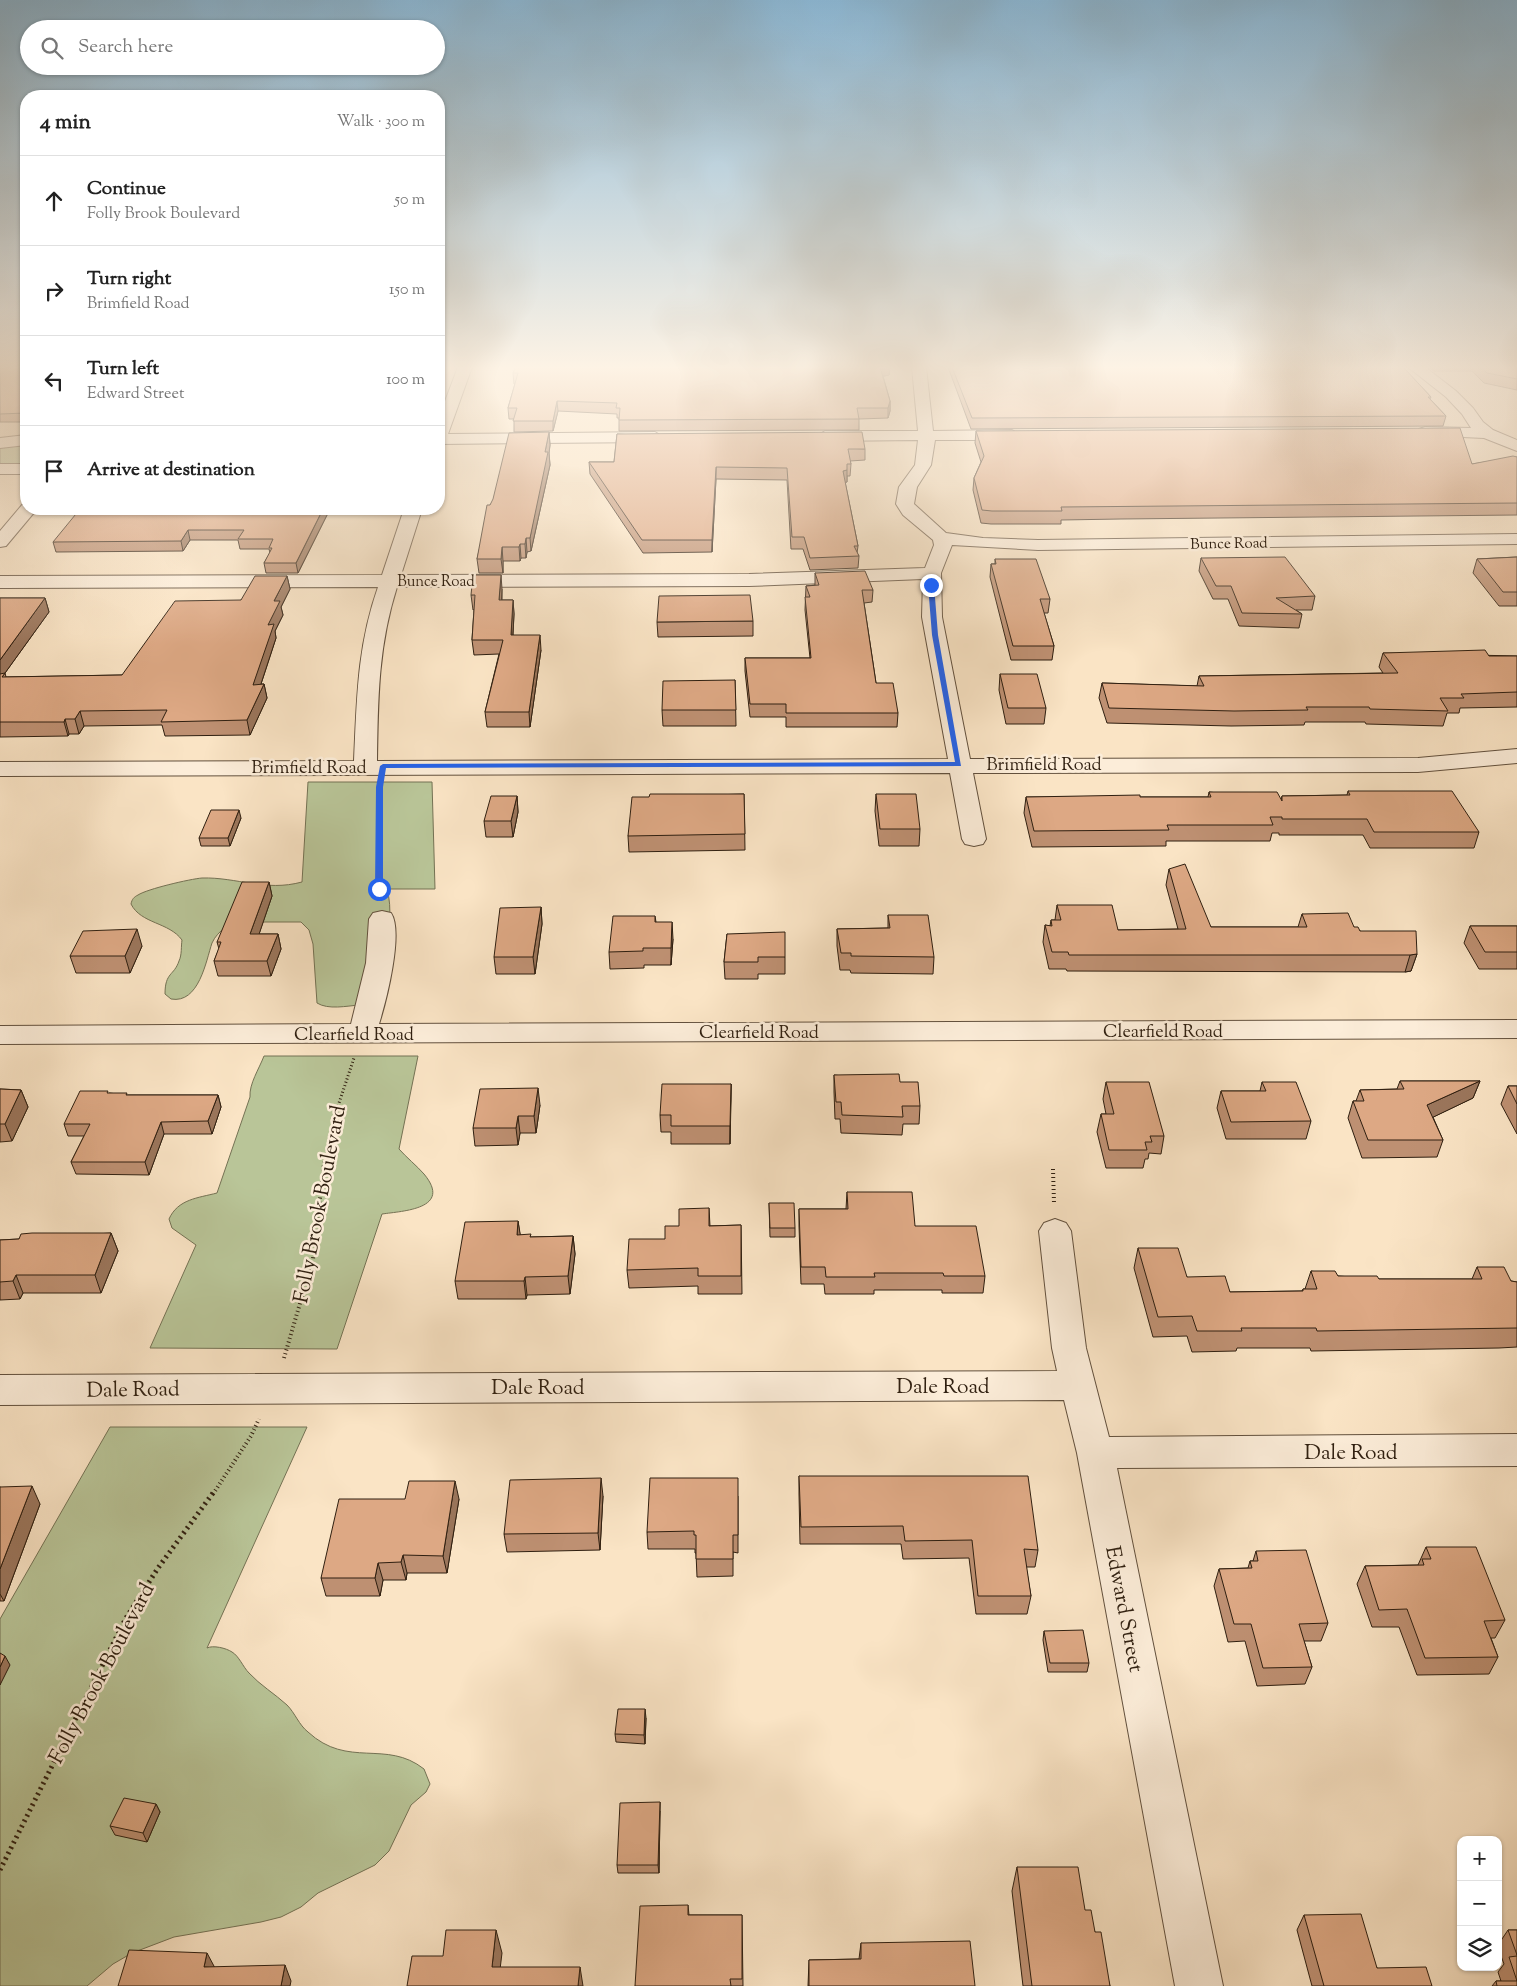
<!DOCTYPE html>
<html lang="en">
<head>
<meta charset="utf-8">
<style>
	body { margin:0; font-family:"Sorts Mill Goudy",serif; background:#f2f2f2; color:#222 }
	.controls { position:absolute; right:15px; bottom:15px; display:grid; overflow:hidden; border-radius:10px; box-shadow:0 1px 4px #0004 }
	.controls button { width:45px; height:45px; display:grid; place-items:center; padding:0; border:0; border-bottom:1px solid #e0e0e0; background:#fff; color:#222; font:25px sans-serif }
	.stop { position:absolute; width:15px; height:15px; margin:-11px; border:4px solid #2563eb; border-radius:50%; background:#fff }
	.stop.end { background:#2563eb; border-color:#fff; box-shadow:0 1px 5px #0008 }
	.list { margin:0; padding:0; list-style:none }
	h2 { display:flex; justify-content:space-between; align-items:center; height:65px; margin:0; padding:0 20px; font-size:21px }
	h2 small { font-size:16px; font-weight:400; color:#767676 }
	.list li { display:grid; grid-template-columns:32px 1fr auto; gap:15px; align-items:center; box-sizing:border-box; height:90px; padding:0 20px; border-top:1px solid #e0e0e0 }
	.list b { display:block; font-size:19px; white-space:nowrap }
	.list p { margin:0; font-size:16px; white-space:nowrap; color:#767676 }
	.list em { font-size:16px; font-style:normal; color:#767676 }
	.icon { flex:none; width:28px; height:28px; fill:none; stroke:currentColor; stroke-width:2; stroke-linecap:round; stroke-linejoin:round }
	.map { position:relative; flex:none; width:1517px; height:1986px; overflow:hidden }
	.search { position:absolute; background:#fff; box-shadow:0 1px 4px #0004; left:20px; top:20px; width:425px; height:55px; display:flex; align-items:center; gap:12px; box-sizing:border-box; padding:0 18px; border-radius:28px; color:#767676; font-size:19px }
	.panel { position:absolute; background:#fff; box-shadow:0 1px 4px #0004; left:20px; top:90px; width:425px; height:425px; border-radius:20px }
	.map>svg:first-child { display:block }
</style>
</head>
<body>
<div class="map">
<svg width="1517" height="1986" viewBox="0 0 1517 1986">
	<rect width="100%" height="100%" fill="#fae4c5"/>
	<filter id="stains"><feTurbulence type="fractalNoise" baseFrequency=".004" numOctaves="4"/><feColorMatrix values="0 0 0 0 .2 0 0 0 0 .09 0 0 0 0 .02 0 0 0 .5 -.17"/></filter>
	<radialGradient id="worn" r=".72"><stop offset=".6" stop-color="#630" stop-opacity="0"/><stop offset="1" stop-color="#630" stop-opacity=".3"/></radialGradient>
	<path fill="#b9c598" stroke="#747254" d="M26,445V466L0,465V447Z
		M308,782H432L435,889H387C398,930 375,969 359,1005C347,1006 328,1010 317,1003L313,944L309,930L301,922H259L225,927C220,932 215,936 212,943C206,961 199,1004 171,999L165,994C165,972 174,976 179,961C182,955 181,946 182,940C169,922 141,924 131,904C132,899 134,897 138,895C147,889 190,879 202,878C237,877 265,892 302,882Z
		M264,1056H418L399,1149C407,1158 416,1165 424,1174C453,1209 403,1211 382,1214L337,1349L150,1348L196,1245L172,1228L169,1219C178,1199 198,1198 217,1193L250,1097C249,1084 259,1069 264,1056Z
		M110,1427H307L207,1648C213,1645 226,1648 232,1652C239,1656 243,1667 249,1673C260,1685 275,1694 287,1705C295,1713 299,1725 308,1732C348,1769 386,1739 424,1769L430,1784L426,1792L411,1805L389,1851L375,1865L318,1893L301,1907L281,1917L261,1922L174,1937L132,1953L113,1964L87,1986H0V1619Z"/>
	<g fill="none" stroke-linecap="round" stroke-linejoin="round">
		<g stroke="#62503d" stroke-width="2">
			<path id="minor" d="M458,367H472L448,434L655,432L663,437L655,442L439,444V417Z
				M912,367H926L933,431L1012,430L1020,435L1012,440H935L931,465L917,487L914,504L946,533L983,538L1038,540L1517,534V544L1038,550L952,545L941,573L942,617L970,759L1418,758L1517,749V763L1418,772L973,773L986,839L983,844L974,846L965,844L962,839L950,773L0,776V762L354,761C357,699 357,647 378,587L0,588V576L382,575L404,509H422L401,575L749,574L925,568L934,545L933,540L903,515L896,504L899,487L915,465L918,440L825,441L817,436L825,431H918ZM923,579L922,617L948,759L377,761C378,699 378,647 397,587L749,586Z
				M1408,367H1425L1456,391L1473,408L1483,422L1493,430L1517,440V451L1484,438L1419,435L1417,432L1419,429L1425,427L1471,428L1462,414L1446,397Z
				M26,435V445L0,448V438Z
				M0,464H26V474H0Z
				M26,504V509H37L6,546L0,547V531L22,505Z
				M382,911L391,913C404,932 386,1002 379,1024L1517,1020V1038L0,1044V1026L351,1024L366,963L369,919L373,913Z
				M1055,1219L1066,1223L1071,1231L1086,1348L1109,1437L1517,1434V1466L1117,1468L1223,1986H1175L1077,1453L1064,1400L0,1405V1375L1057,1371L1052,1348L1039,1231L1044,1223Z"/>
		</g>
		<path stroke="#2f1f10" stroke-width="2.5" stroke-dasharray="1 2" stroke-linecap="butt" d="M380,790V800"/>
		<path stroke="#2f1f10" stroke-width="3" stroke-dasharray="1 2.5" stroke-linecap="butt" d="M380,799V896
			M338,1106L354,1058"/>
		<path stroke="#2f1f10" stroke-width="4" stroke-dasharray="1 3" stroke-linecap="butt" d="M1053,1169L1054,1203
			M284,1358L313,1259L324,1164L338,1105
			M213,1494L251,1436L259,1419"/>
		<path stroke="#2f1f10" stroke-width="5" stroke-dasharray="2 4" stroke-linecap="butt" d="M0,1870L126,1618L158,1568L213,1493"/>
		<use href="#minor" fill="#fcedd9" fill-rule="evenodd"/>
	</g>
	<path fill="#be9072" stroke="#2f1f10" d="M0,367H26V422H0Z
		M516,367H890L889,375L883,376L890,401V411L888,418L859,419V430L619,431V418H617V414L558,411L553,431L514,432V419H509L508,408L515,384H514L513,373Z
		M948,367H1403L1431,397L1430,399L1446,416L1443,426L971,429Z
		M1429,367H1517V390L1484,383L1472,371H1434Z
		M976,431L1472,464L1517,457V515L1121,519L1061,520V524H991L981,523L973,490L974,478L981,462L975,443Z
		M549,432L550,445L549,453L550,465L531,551L527,552L526,558H521L520,561H503V573H479L477,559L490,505Z
		M617,434L865,449V460L850,461L851,464L850,476H847V482H845L858,546L857,553L859,556L858,568L810,570L803,549H791L787,480L716,479L712,552L643,553L590,474L589,462H614Z
		M330,509L298,573H266L264,563L270,553L269,549H240L238,540H190L183,551L56,552L53,542Z
		M1517,557V606H1499L1473,573L1477,559Z
		M1201,558L1315,596L1312,610H1296L1302,614L1299,628L1239,626L1228,599H1213L1199,571Z
		M995,559L1050,599L1048,613H1044L1054,646L1052,660H1011L990,577L991,564H995Z
		M815,573L873,590L872,602L864,603L876,683L898,713L897,727H786V717H750L745,671V658H810L805,610L806,586L815,585Z
		M287,576L290,589L281,607L283,615L275,631L276,638L261,684H264L267,698L250,735L165,736L162,725L84,726L79,734H69L68,736L0,737V598H45L49,612L5,673L6,677L122,675L241,600Z
		M502,589V600H513L514,614L513,635L541,650L530,727H487L485,712L499,654L474,655L472,640L474,609L473,610L471,595Z
		M753,621V636L658,637L657,622Z
		M1383,653L1517,656V707L1460,708L1459,713H1447L1443,726L1366,724L1365,722H1305L1304,725L1231,726L1107,723L1099,698L1102,683L1197,686L1199,676L1383,673L1379,667Z
		M1000,674L1046,708L1044,724H1006L999,690Z
		M735,680L736,726H663L662,710Z
		M1348,791L1479,832L1474,848H1370L1363,835H1279V833H1272L1270,841H1166V846L1032,847L1024,813L1026,797H1208L1209,792L1281,800L1282,796L1347,795Z
		M744,794L745,850L629,852L628,836L649,797Z
		M876,794L920,829L919,846H879L875,811Z
		M517,796L518,812L513,837H486L484,821Z
		M241,818L230,846H201L199,838Z
		M1169,869L1211,927H1298L1302,914L1354,927L1360,931L1417,954L1411,971L1405,972L1067,971L1066,969H1049L1043,942L1045,925L1050,926L1051,920H1055L1057,905L1118,930L1178,929L1166,885Z
		M269,882L272,896L259,934H278L281,949L271,976H218L214,961L219,949L217,942Z
		M541,907L542,924L535,974H496L494,957Z
		M888,915L934,957L933,974L851,973L850,970H840L837,946V929L888,928Z
		M655,916L656,922L673,939L671,965H644V968L610,969L609,952Z
		M1470,926H1517V969H1479L1464,943Z
		M727,934L785,957V974H758V979H725L724,962Z
		M142,946L130,973H76L70,956Z
		M834,1075L900,1082L920,1106L919,1124H903L902,1135L841,1133L840,1119H835L834,1092Z
		M1400,1081H1480L1473,1098L1433,1117L1443,1140L1437,1157L1362,1158L1348,1118L1353,1101H1356L1360,1090L1397,1089Z
		M1106,1082L1164,1136L1161,1154L1149,1153L1148,1159H1145L1143,1168H1106L1097,1132L1101,1114H1106L1103,1099Z
		M1262,1082L1311,1121L1306,1139H1226L1217,1108L1221,1091H1260Z
		M731,1084L730,1144H671V1132H661L660,1115Z
		M1508,1086H1517V1134L1501,1104Z
		M0,1089L21,1090L28,1107L12,1141L0,1142Z
		M109,1093L127,1095H218L221,1107L212,1134H164L149,1175L76,1174L71,1162L84,1136H68L64,1124Z
		M540,1105L536,1133H520L518,1145L475,1146L473,1128Z
		M847,1192L915,1226L985,1276L983,1293H942V1290H874V1294H825L824,1284H801L799,1226V1209H846Z
		M769,1203L795,1228V1237H770Z
		M709,1208L710,1226L741,1225L742,1294H698V1286L629,1288L627,1270L665,1239L679,1226Z
		M518,1221L520,1235L531,1237L573,1236L575,1254L570,1294L527,1295L526,1299H458L455,1281Z
		M111,1233L118,1251L101,1293H23L20,1299L0,1300V1240L19,1239Z
		M1138,1248L1187,1277L1230,1292L1302,1291L1303,1289H1305L1311,1271L1338,1276L1379,1279H1472L1477,1267L1511,1281L1517,1282V1347L1499,1348L1311,1351L1310,1348H1237L1236,1351L1192,1352L1187,1336L1153,1337L1134,1268Z
		M799,1476L1038,1550L1035,1567H1026L1031,1596L1027,1614H976L969,1558L903,1559L901,1544H800L799,1494Z
		M0,1487L40,1504L4,1601H0Z
		M603,1496L600,1550L507,1552L504,1534Z
		M738,1496V1553L733,1552V1576L697,1577L696,1553H695V1549H648L647,1532Z
		M459,1499L447,1573H407L406,1580H383L380,1596H326L321,1578Z
		M1426,1547L1505,1620L1495,1638H1491L1498,1657L1489,1674L1417,1675L1399,1627H1372L1357,1584L1365,1566L1418,1565Z
		M1256,1551L1328,1623L1321,1641H1304L1312,1667L1305,1684L1257,1686L1245,1641L1228,1642L1214,1586L1219,1569L1248,1568L1250,1561H1253Z
		M1044,1631L1089,1663L1087,1672H1048L1043,1640Z
		M646,1718L645,1744L616,1742L615,1734Z
		M156,1804L160,1812L147,1842L115,1835L110,1826Z
		M660,1811L659,1873H618L617,1865Z
		M1017,1867L1085,1910L1095,1932L1110,1986H1023L1012,1891Z
		M688,1905L689,1915H742L743,1986H635Z
		M1304,1915L1377,1968L1432,1986H1312L1297,1930Z
		M1508,1930H1517V1986H1492L1496,1981H1501L1498,1972L1504,1964L1498,1948V1945Z
		M861,1943L975,1986H808L809,1960L859,1959Z"/>
	<path fill="#9b765c" stroke="#2f1f10" d="M880,367H890L889,375L879,377Z
		M557,401L558,411L553,431V421Z
		M890,401V411L888,418V408Z
		M549,432L550,445L549,453L550,465L531,551L530,538L545,452Z
		M716,467V479L712,552V540Z
		M847,470V482L842,483L843,471Z
		M323,509H330L298,573L296,563Z
		M188,530L190,540L183,551L181,541Z
		M526,538L527,552L526,558L525,544Z
		M520,544L521,558L520,561L519,547Z
		M502,547L503,561V573L501,559Z
		M501,575L502,589L501,614L499,600Z
		M287,576L290,589L281,607L283,615L275,631L276,638L256,699L253,685L274,601Z
		M45,598L49,612L0,680V660Z
		M513,600L514,614L512,649L511,635Z
		M540,635L541,650L530,727L529,712Z
		M264,684L267,698L250,735L247,720Z
		M80,711L84,726L79,734L75,719Z
		M65,719L69,734L68,736L64,722Z
		M517,796L518,812L513,837L511,821Z
		M239,810L241,818L230,846L228,838Z
		M269,882L272,896L254,949L250,934Z
		M541,907L542,924L535,974L533,957Z
		M672,922L673,939L671,965V948Z
		M137,929L142,946L130,973L125,956Z
		M278,934L281,949L271,976L267,961Z
		M1417,954L1411,971L1405,972L1410,955Z
		M1480,1081L1473,1098L1421,1123L1427,1105Z
		M731,1084V1101L730,1144V1126Z
		M538,1088L540,1105L536,1133L534,1116Z
		M21,1090L28,1107L12,1141L5,1124Z
		M218,1095L221,1107L212,1134L208,1121Z
		M518,1116L520,1133L518,1145L516,1128Z
		M161,1122L164,1134L149,1175L145,1162Z
		M518,1221L521,1239L517,1235Z
		M111,1233L118,1251L101,1293L95,1275Z
		M573,1236L575,1254L570,1294L568,1276Z
		M16,1275L23,1293L20,1299L13,1281Z
		M525,1277L527,1295L526,1299L524,1281Z
		M601,1478L603,1496L600,1550L598,1533Z
		M455,1481L459,1499L447,1573L443,1556Z
		M32,1486L40,1504L4,1601L0,1594V1569Z
		M403,1555L407,1573L406,1580L401,1562Z
		M378,1563L383,1580L380,1596L375,1578Z
		M5,1656L10,1665L0,1685V1667Z
		M645,1709L646,1718L645,1744L644,1735Z
		M660,1802V1811L659,1873L658,1865Z
		M156,1804L160,1812L147,1842L143,1833Z
		M496,1930L502,1953L498,1986L492,1967Z
		M207,1953L215,1968L204,1967Z
		M285,1965L291,1981L290,1986H281Z
		M580,1967L583,1986H578Z"/>
	<path fill="#dda884" stroke="#2f1f10" d="M0,367H26V413L0,414Z
		M516,367H880L890,401L888,408H857L859,419L619,420L620,408H616L617,403L557,401L553,421H513L517,408H508L518,373H513Z
		M952,367H1403L1431,397H1428L1446,416L972,418Z
		M1481,367H1517V379L1487,373Z
		M1460,428L1472,464L1513,456L1517,457V503L1061,507L1062,511H992L982,510L974,478L984,456L976,431Z
		M549,432L545,452H548L530,538H526L525,544H520L519,547H502L501,559H477L487,505H490L493,499L509,433Z
		M862,432L865,449H848L851,464H847V470L843,471L858,546H854L859,556L810,558L804,537H792L787,468L716,467L712,540H642L589,462H614L617,434Z
		M80,509H323L296,563H264L272,548H269L273,539H238L244,530H188L181,541L53,542Z
		M1285,557L1315,596L1276,598L1302,614L1242,613L1231,586H1216L1201,558Z
		M1517,557V592H1503L1477,559Z
		M995,559H1036L1050,599H1040L1054,646H1013L991,564H996Z
		M865,571L873,590H862L876,683H893L898,713H786V704H750L745,658H811L805,597H810L806,586L819,585L815,573Z
		M473,575H501L499,600H513L511,635H540L529,712H485L503,640H472L475,595H471Z
		M255,576H287L274,601H280L268,625L274,624L253,685L264,684L247,720L161,722L167,710L80,711L75,719H65L64,722H0V674L5,673L2,677L122,675L175,601L241,600Z
		M750,595L753,621L657,622L659,596Z
		M0,598H45L0,660Z
		M1485,650L1489,656H1517V692L1461,694L1464,698H1440L1448,711L1370,709L1369,707H1306L1308,710L1234,711L1109,708L1102,683L1204,686L1199,676L1398,673L1383,653Z
		M1000,674H1037L1046,708H1008Z
		M735,680L736,710H662L663,681Z
		M1348,791H1452L1479,832H1374L1367,819H1282V817H1270L1273,825H1167L1169,830L1034,831L1026,797L1140,795V797H1211L1209,792H1277L1282,801V796L1350,795Z
		M650,794H744L745,834L628,836L632,797H649Z
		M876,794H916L920,829H880Z
		M491,796H517L511,821H484Z
		M211,810H239L228,838H199Z
		M1185,864L1211,927H1307L1302,914L1348,913L1354,927H1358L1360,931H1416L1417,954L1410,955H1069L1068,952H1052L1045,925L1052,926L1051,920H1061L1057,905H1112L1118,930L1186,929L1169,869Z
		M242,882H269L250,934H278L267,961H214L221,942H217Z
		M541,907L533,957H494L500,908Z
		M888,915H928L934,957L851,956V953H841L837,929L890,928Z
		M613,916H655V922H672L671,948H643V951L609,952Z
		M1470,926H1517V952H1485Z
		M137,929L125,956H70L83,931Z
		M785,932V957H758V962H724L727,934Z
		M899,1074L900,1082H918L920,1106H902L903,1117L842,1115L841,1102H836L834,1075Z
		M1400,1081H1480L1427,1105L1443,1140H1368L1353,1101H1364L1360,1090L1404,1089Z
		M1106,1082H1149L1164,1136H1150L1152,1142H1145L1147,1150H1109L1101,1114H1114Z
		M1262,1082H1296L1311,1121L1231,1122L1221,1091H1266Z
		M662,1084H731L730,1126H671V1115H660Z
		M1508,1086H1517V1104Z
		M538,1088L534,1116H518L516,1128H473L480,1089Z
		M0,1089L21,1090L5,1124H0Z
		M80,1091H108L107,1093H127L126,1095H218L208,1121L161,1122L145,1162H71L90,1124H64Z
		M847,1192H912L915,1226H976L985,1276H944L943,1273H874L875,1277H826L825,1267H801L799,1209H848Z
		M769,1203H794L795,1228H770Z
		M709,1208V1226L741,1225V1276H698V1268L627,1270L629,1239H665V1226H679V1209Z
		M518,1221L517,1235L531,1234L530,1237L573,1236L568,1276L525,1277L524,1281H455L465,1222Z
		M32,1233H111L95,1275H16L13,1281L0,1282V1240L19,1239L21,1234Z
		M1138,1248H1178L1187,1277L1225,1276L1230,1292L1303,1291V1289H1317L1311,1271H1335L1338,1276H1377L1379,1279H1482L1477,1267H1504L1511,1281L1517,1282V1328L1317,1331L1316,1328H1241L1242,1331H1197L1192,1316L1158,1317Z
		M799,1476H1028L1038,1550L1024,1549L1031,1596H978L972,1540L905,1541L903,1526L801,1527Z
		M601,1478L598,1533L504,1534L510,1480Z
		M650,1478H738V1535H733V1559H696V1535H694V1531L647,1532Z
		M409,1481H455L443,1556L403,1555L401,1562L378,1563L375,1578H321L339,1499H405Z
		M32,1486L0,1569V1487Z
		M1426,1547H1476L1505,1620L1484,1621L1498,1657L1425,1658L1407,1609L1379,1610L1365,1566L1424,1565L1422,1559H1431Z
		M1306,1550L1328,1623L1299,1624L1312,1667L1263,1668L1251,1624H1234L1219,1569L1252,1568L1250,1561H1258L1256,1551Z
		M1083,1630L1089,1663H1050L1044,1631Z
		M0,1653L5,1656L0,1667Z
		M618,1709H645L644,1735L615,1734Z
		M124,1798L156,1804L143,1833L110,1826Z
		M660,1802L658,1865H617L620,1803Z
		M1017,1867H1078L1085,1910H1091L1095,1932H1101L1110,1986H1032Z
		M688,1905V1915H742V1979H730L731,1986H635L640,1906Z
		M1361,1914L1377,1968L1426,1967L1432,1986H1324L1304,1915Z
		M446,1930H496L492,1967H580L578,1986H407L412,1956H443Z
		M1508,1930H1517V1955Z
		M970,1941L975,1986H809V1960L861,1959V1943Z
		M129,1950L207,1953L204,1967L285,1965L281,1986H118Z
		M1517,1956V1986H1497L1496,1981H1517L1509,1957Z"/>
	<linearGradient id="sky" x2="0" y2="1"><stop stop-color="#8bb8d6"/><stop offset="0.57" stop-color="#fdf3e5"/><stop offset="1" stop-color="#fdf3e5" stop-opacity="0"/></linearGradient>
	<rect width="1517" height="645" fill="url(#sky)"/>
	<path fill="#2563eb" d="M931,584L934,585L938,635L961,766L386,768L383,787V889L379,891L375,889L376,787L380,766L383,764L955,762L932,635L928,585Z"/>
	<g text-anchor="middle" stroke-width="5" stroke-linejoin="round" paint-order="stroke">
		<g font-size="15" fill="#2f1f10" stroke="#fcedd9">
			<text transform="translate(1229 543) rotate(-1)" y="5">Bunce Road</text>
			<text x="436" y="586">Bunce Road</text>
		</g>
		<g font-size="18" fill="#2f1f10" stroke="#fcedd9">
			<text x="1044" y="770">Brimfield Road</text>
			<text x="309" y="773">Brimfield Road</text>
			<text x="1163" y="1037">Clearfield Road</text>
			<text x="759" y="1038">Clearfield Road</text>
			<text x="354" y="1040">Clearfield Road</text>
		</g>
		<g font-size="21" fill="#2f1f10" stroke="#fcedd9">
			<text transform="translate(319 1204) rotate(-79)" y="7">Folly Brook Boulevard</text>
			<text x="943" y="1393">Dale Road</text>
			<text x="538" y="1394">Dale Road</text>
			<text transform="translate(133 1389) rotate(-1)" y="7">Dale Road</text>
			<text x="1351" y="1459">Dale Road</text>
			<text transform="translate(1125 1609) rotate(79)" y="7">Edward Street</text>
			<text transform="translate(101 1673) rotate(-62)" y="7">Folly Brook Boulevard</text>
		</g>
	</g>
	<rect width="100%" height="100%" filter="url(#stains)"/>
	<rect width="100%" height="100%" fill="url(#worn)"/>
</svg>
<div class="controls">
<button>+</button>
<button>−</button>
<button><svg class="icon" aria-label="layers" viewBox="0 0 24 24"><path d="M12 4l9 5-9 5-9-5zM3 14l9 5 9-5"/></svg></button>
</div>
<div class="stop" style="left:379px;top:889px"></div>
<div class="stop end" style="left:931px;top:585px"></div>
<div class="search"><svg class="icon" aria-label="search" viewBox="0 0 24 24"><circle cx="10" cy="10" r="6"/><path d="M15 15l6 6"/></svg>Search here</div>
<section class="panel">
<h2>4 min<small>Walk · 300 m</small></h2>
<ul class="list">
<li><svg class="icon" aria-label="ahead" viewBox="0 0 24 24"><path d="M12 20V5M6 11l6-6 6 6"/></svg><div><b>Continue</b><p>Folly Brook Boulevard</p></div><em>50 m</em></li>
<li><svg class="icon" aria-label="right" viewBox="0 0 24 24"><path d="M7 20v-9h11M14 6l5 5-5 5"/></svg><div><b>Turn right</b><p>Brimfield Road</p></div><em>150 m</em></li>
<li><svg class="icon" aria-label="left" viewBox="0 0 24 24"><path d="M17 20v-9H6M10 6l-5 5 5 5"/></svg><div><b>Turn left</b><p>Edward Street</p></div><em>100 m</em></li>
<li><svg class="icon" aria-label="arrive" viewBox="0 0 24 24"><path d="M6 21V4h12l-3 4 3 4H6"/></svg><div><b>Arrive at destination</b></div></li>
</ul>
</section>
</div>
</body>
</html>
